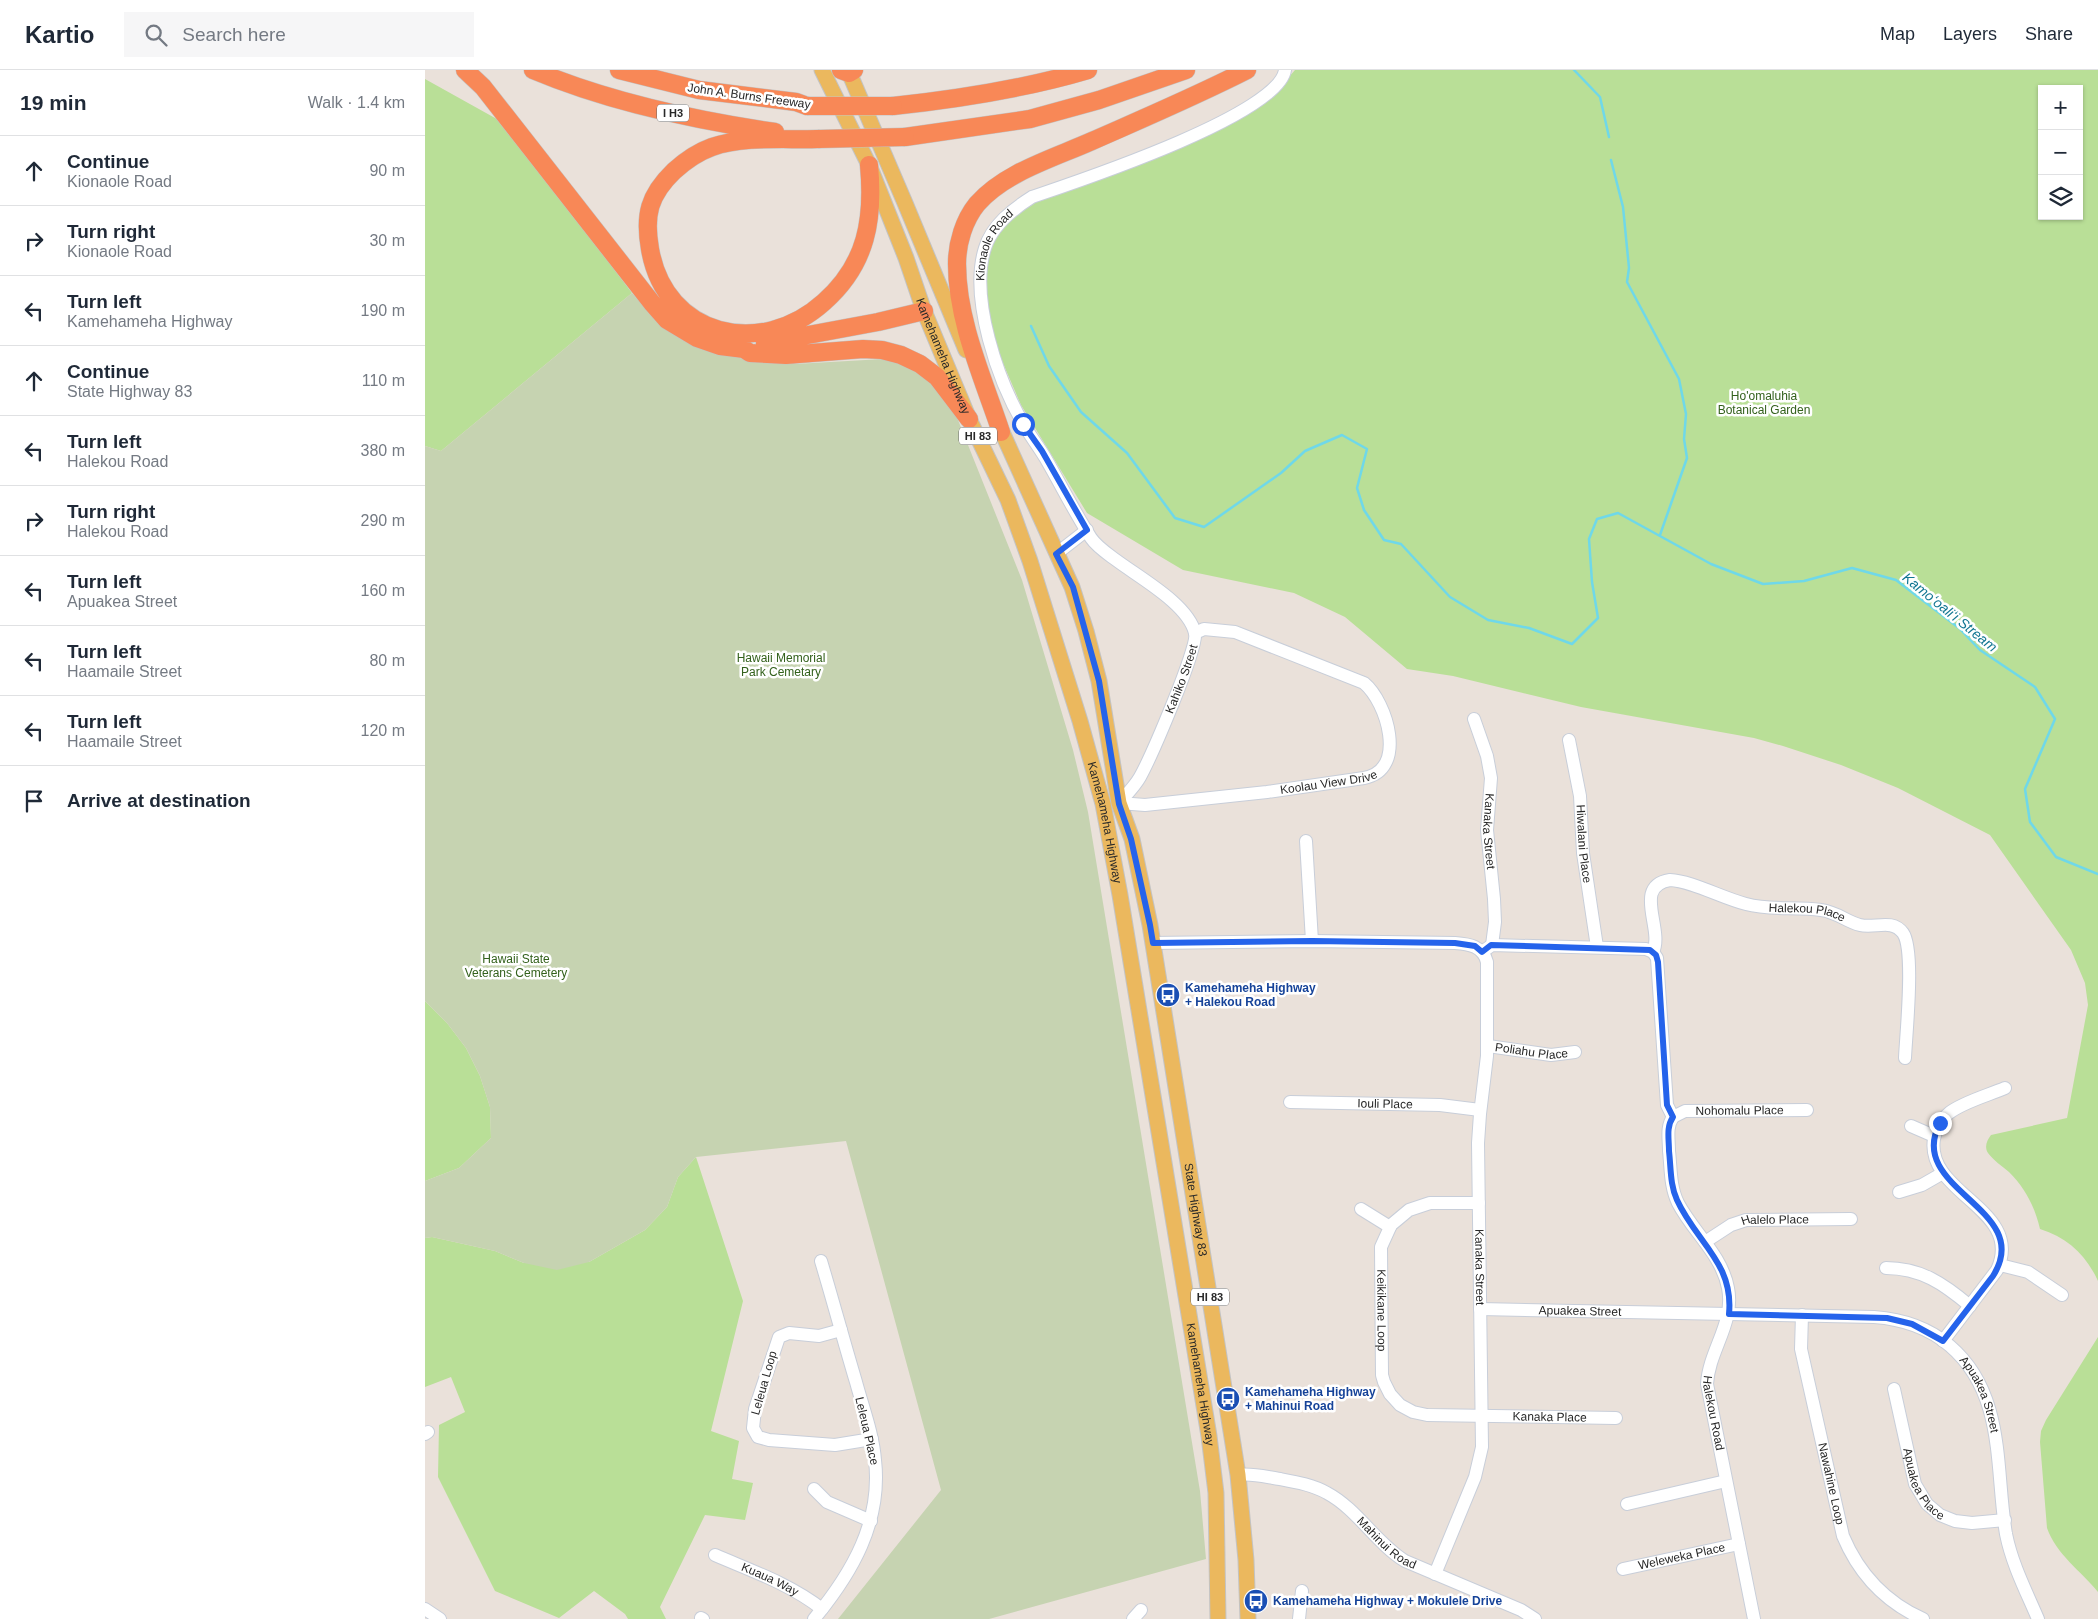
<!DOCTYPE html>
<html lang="en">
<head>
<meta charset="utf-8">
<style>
	body { margin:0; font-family:Helvetica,sans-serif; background:#f6f6f7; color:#1f2937 }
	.controls { position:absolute; right:15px; top:15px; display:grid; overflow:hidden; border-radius:0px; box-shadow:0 1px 4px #0004 }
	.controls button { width:45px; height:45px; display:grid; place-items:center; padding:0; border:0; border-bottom:1px solid #e0e1e3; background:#fff; color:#1f2937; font:25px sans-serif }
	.stop { position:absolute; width:15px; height:15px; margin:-11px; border:4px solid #2563eb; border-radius:50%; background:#fff }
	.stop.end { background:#2563eb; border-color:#fff; box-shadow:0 1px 5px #0008 }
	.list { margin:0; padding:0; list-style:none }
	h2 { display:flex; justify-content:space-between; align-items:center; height:65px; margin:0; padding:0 20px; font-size:21px }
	h2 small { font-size:16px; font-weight:400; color:#747a83 }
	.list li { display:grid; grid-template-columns:32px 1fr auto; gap:15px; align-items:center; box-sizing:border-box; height:70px; padding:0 20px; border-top:1px solid #e0e1e3 }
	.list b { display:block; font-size:19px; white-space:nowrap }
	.list p { margin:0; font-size:16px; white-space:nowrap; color:#747a83 }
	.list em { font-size:16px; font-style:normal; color:#747a83 }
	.icon { flex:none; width:28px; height:28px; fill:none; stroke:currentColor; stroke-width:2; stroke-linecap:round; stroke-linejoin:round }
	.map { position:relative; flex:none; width:1673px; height:1549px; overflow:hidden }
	header { display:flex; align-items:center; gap:30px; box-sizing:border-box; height:70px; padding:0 25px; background:#fff; border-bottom:1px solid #e0e1e3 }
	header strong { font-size:24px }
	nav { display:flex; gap:28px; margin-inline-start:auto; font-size:18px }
	.search { width:350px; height:45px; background:#f6f6f7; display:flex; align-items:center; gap:12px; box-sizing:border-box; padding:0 18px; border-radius:0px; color:#747a83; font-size:19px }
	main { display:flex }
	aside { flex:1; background:#fff }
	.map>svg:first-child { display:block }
</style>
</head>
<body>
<header>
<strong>Kartio</strong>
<div class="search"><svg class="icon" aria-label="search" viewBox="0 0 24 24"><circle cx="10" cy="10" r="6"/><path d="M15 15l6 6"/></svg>Search here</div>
<nav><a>Map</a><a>Layers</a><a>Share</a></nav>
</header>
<main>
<aside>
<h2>19 min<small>Walk · 1.4 km</small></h2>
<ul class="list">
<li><svg class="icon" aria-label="ahead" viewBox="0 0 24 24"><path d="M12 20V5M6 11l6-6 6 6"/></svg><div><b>Continue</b><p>Kionaole Road</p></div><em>90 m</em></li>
<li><svg class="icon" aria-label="right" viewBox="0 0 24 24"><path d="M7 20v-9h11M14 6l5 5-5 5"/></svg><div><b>Turn right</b><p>Kionaole Road</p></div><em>30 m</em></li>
<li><svg class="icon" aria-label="left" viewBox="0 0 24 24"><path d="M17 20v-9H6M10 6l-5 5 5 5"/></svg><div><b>Turn left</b><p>Kamehameha Highway</p></div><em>190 m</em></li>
<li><svg class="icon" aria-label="ahead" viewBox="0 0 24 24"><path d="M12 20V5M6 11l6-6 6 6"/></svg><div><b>Continue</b><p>State Highway 83</p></div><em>110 m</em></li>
<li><svg class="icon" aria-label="left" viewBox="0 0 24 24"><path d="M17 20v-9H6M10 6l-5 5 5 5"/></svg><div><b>Turn left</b><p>Halekou Road</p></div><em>380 m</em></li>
<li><svg class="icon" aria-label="right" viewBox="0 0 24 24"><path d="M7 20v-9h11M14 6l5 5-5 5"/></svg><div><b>Turn right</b><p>Halekou Road</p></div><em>290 m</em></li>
<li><svg class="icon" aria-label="left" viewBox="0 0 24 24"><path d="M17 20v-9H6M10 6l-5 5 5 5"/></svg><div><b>Turn left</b><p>Apuakea Street</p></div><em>160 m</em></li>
<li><svg class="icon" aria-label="left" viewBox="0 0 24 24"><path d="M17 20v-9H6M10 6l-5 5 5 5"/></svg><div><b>Turn left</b><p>Haamaile Street</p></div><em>80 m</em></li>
<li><svg class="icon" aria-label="left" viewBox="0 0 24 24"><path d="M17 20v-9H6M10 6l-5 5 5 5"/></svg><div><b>Turn left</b><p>Haamaile Street</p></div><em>120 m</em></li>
<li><svg class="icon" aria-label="arrive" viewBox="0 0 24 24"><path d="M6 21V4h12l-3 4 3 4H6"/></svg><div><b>Arrive at destination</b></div></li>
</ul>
</aside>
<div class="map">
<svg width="1673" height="1549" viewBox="0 0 1673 1549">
	<rect width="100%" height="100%" fill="#eae1da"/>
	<path fill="#b9df97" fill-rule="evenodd" d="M870,0H1673V1211C1661,1185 1643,1168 1615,1159C1610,1137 1600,1118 1584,1102C1577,1096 1568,1090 1563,1083C1559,1077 1562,1070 1566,1065L1642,1048L1663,935L1660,913L1646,880L1565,765L1473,718L1416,695L1358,676L1329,668L1156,637L1028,606L982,599L920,547L869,523L758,500L662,443L596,335L574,284L565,249L559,209L565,179L574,162L601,136L852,21ZM1617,19H1654V146H1617Z
		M0,9L79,53L207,223L16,381L0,376Z
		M0,931L22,953L41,978L55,1006L65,1037L66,1068L34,1098L0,1111Z
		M271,1087L318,1231L286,1361L314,1371L307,1409L328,1413L320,1450L280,1445L235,1537L241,1549H203L200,1544L169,1521L134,1548L70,1521L13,1407L14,1355L40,1342L26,1307L0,1317V1168L7,1167L70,1181L99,1193L164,1192L220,1160L242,1137L253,1107Z
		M1673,1267V1522C1656,1501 1631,1484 1622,1458L1615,1372L1616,1361L1621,1350Z"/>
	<path fill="#c6d3b1" d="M207,223L227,246L310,287L340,293L370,294L458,289L468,290L497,302L529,340L597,510L648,680L663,742L775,1421L781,1489L564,1549H413L516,1420L421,1071L271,1087L253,1107L242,1137L220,1160L164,1192L132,1200L99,1193L70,1181L7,1167L0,1168V1111L34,1098L66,1068L65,1037L55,1006L41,978L22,953L0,931V376L16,381Z"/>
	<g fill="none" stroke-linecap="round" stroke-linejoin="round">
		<path stroke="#6fd8e9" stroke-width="2.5" d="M1149,0L1175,27L1184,67
			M1186,90L1198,137L1204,198L1202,212L1254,309L1261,344L1259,369L1262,388L1235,465
			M606,256L624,296L656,342L702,383L750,448L779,457L856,403L880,381L917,365L942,379L932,418L939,440L959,470L976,474L1025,527L1063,550L1104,558L1147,574L1173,548L1167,512L1164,469L1172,449L1193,443L1286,494L1338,514L1379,511L1427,498L1471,510L1534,558L1555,580L1610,617L1630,649L1600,719L1605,752L1631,787L1673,804"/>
		<g stroke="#c8ced9" stroke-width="14">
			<g id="minor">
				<path d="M631,484L662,460"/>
				<path id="s1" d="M1049,649L1062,686L1066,708L1062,760L1069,829L1070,852L1067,875"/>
				<path id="s2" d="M1144,670L1155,726L1158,783L1172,877"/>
				<path id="s3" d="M694,733C701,725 710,716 715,707C725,689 774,577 770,563C763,534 715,508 691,490C683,484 672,477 666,468C650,443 636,415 621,389C614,377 606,367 599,355C573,311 544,228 560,178C567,155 588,139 607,127C651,112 854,45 860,0"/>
				<path id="s4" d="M694,733L720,735L842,722L939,708C983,700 962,632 939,613L810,562L779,559L770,563"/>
				<path d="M881,771L887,871"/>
				<path id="s5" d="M727,873L887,871L1030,873C1044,874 1058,876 1062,892V986L1055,1044L1053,1073L1057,1377L1050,1407L1010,1504"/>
				<path id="s6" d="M1057,882L1067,875L1221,879L1228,882L1232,888L1242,1035L1248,1047C1241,1057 1244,1069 1244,1081C1246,1098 1245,1117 1253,1133C1268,1162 1297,1185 1303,1218C1310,1253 1284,1280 1282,1314L1329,1549"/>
				<path id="s7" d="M1228,882C1239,859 1207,816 1245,810C1267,811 1297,828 1321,834C1346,841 1371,836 1396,840C1412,842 1422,852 1435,855C1449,859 1467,848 1478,863C1490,880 1481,964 1480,988"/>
				<path id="s8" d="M1063,976L1126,985L1150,982"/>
				<path id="s9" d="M865,1032L1015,1035L1055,1040"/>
				<path id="s10" d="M1248,1047L1260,1041L1382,1040"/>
				<path d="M1486,1056L1509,1066"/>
				<path d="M1474,1122L1497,1115L1518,1103"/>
				<path id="s11" d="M1054,1133H1005L984,1140L966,1155L956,1177L957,1305L959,1312L965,1324L975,1335L988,1342L1002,1345L1191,1348"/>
				<path d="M936,1139L965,1157"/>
				<path id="s12" d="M1280,1172L1306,1155L1321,1150L1426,1149"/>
				<path d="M1575,1195L1603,1202L1637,1225"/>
				<path d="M1461,1198C1496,1198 1519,1214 1545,1236"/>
				<path id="s13" d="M1055,1239L1449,1247C1477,1249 1504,1258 1525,1276C1581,1324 1570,1399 1581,1464C1587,1494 1601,1521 1613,1549"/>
				<path id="s14" d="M1377,1245L1376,1279L1418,1466C1434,1504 1460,1532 1498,1549"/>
				<path d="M416,1260L394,1266L364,1263L354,1267L330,1339L328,1358L333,1367L344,1370L410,1375L447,1369"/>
				<path d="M1518,1271L1572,1200C1600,1139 1500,1124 1509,1069C1511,1059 1516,1049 1524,1043C1538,1032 1564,1025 1580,1018"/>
				<path id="s15" d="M1469,1319L1490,1414L1502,1434L1515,1445L1530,1451L1547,1453L1580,1450"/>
				<path d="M0,1364L3,1362"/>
				<path id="s16" d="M813,1405C827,1403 841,1407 855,1409C871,1412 888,1415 902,1423C932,1439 951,1473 980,1491L1096,1540L1110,1549"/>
				<path d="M389,1419L402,1432L446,1451"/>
				<path d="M1202,1434L1301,1411"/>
				<path id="s17" d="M290,1485C327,1501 365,1514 397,1539"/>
				<path id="s18" d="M1198,1499L1314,1474"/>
				<path d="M0,1539L15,1549"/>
				<path d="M276,1548L278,1549"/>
				<path d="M389,1549C427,1503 457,1452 450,1390C448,1364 438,1338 431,1312C419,1272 408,1231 396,1191"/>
				<path d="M708,1549L716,1540"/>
				<path d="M874,1549L877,1521"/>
			</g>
		</g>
		<g stroke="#c3c3c3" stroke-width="17">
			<g id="major">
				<path id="s19" d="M397,0L444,95L481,188L499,241L544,349L583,430L605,491L655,651L678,734L695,825L784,1366L791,1423L793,1549"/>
				<path d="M423,0L480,133L541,280"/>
				<path id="s20" d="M572,351L647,517L661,561L674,611L694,733L707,769L725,855L813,1405L821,1490L823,1549"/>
			</g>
		</g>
		<g stroke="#c3c3c3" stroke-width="19">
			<path id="highway" d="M40,0L58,17L227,233L242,250L272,268L295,276L319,279L325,283L361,285L438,279L457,280L476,285L495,294L512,307L544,349
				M108,0C184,32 268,50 350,62
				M194,0L274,20L371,32L382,36
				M416,0L424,3L429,0
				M468,36C534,29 599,19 663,0
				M480,67L605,49L674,30L761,0
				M393,69C360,70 318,66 287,77C273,82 260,91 249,101C224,125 219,145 225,179C240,267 336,289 399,232C442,194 449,149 444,95
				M340,273L453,252L499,241
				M576,362C558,308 532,251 532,194C532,173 539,150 552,134C580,102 629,88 667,71C719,48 771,26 822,0"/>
		</g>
		<use href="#minor" stroke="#fff" stroke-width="12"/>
		<use href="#major" stroke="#ebb85e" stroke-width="15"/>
		<use href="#highway" stroke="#f88857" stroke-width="18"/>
		<g stroke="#c3c3c3" stroke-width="19" stroke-linecap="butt">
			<path id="highway-bridge" d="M382,36H468
				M393,69L480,67"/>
		</g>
		<use href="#highway-bridge" stroke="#f88857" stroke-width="18"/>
	</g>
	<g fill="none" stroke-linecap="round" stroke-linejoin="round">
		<path stroke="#2563eb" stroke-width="6" d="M598,354L617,381L662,460L631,484L648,517L674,611L694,734L706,769L725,855L728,873L887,871L1030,873L1050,876L1057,882L1066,875L1225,880L1231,885L1233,892L1242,1035L1248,1047C1241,1057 1244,1069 1244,1081C1246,1098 1245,1115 1252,1130C1271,1172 1309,1193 1304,1244L1462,1248L1487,1254L1518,1271L1568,1206C1611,1138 1479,1120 1515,1053"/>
	</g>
	<defs>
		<g id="bus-disc" transform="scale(1.25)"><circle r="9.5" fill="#1a4fb4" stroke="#fff"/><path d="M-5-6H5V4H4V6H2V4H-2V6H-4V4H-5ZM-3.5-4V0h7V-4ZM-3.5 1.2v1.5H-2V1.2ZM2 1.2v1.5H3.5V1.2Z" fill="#fff"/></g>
	</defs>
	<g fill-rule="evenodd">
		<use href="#bus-disc" x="743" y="925"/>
		<use href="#bus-disc" x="803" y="1329"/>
		<use href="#bus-disc" x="831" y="1531"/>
	</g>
	<g text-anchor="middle" stroke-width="5" stroke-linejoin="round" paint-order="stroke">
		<g fill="#fff" stroke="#686868" stroke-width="1">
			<rect x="232" y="34.5" width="32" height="17" rx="4"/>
			<rect x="534" y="357.5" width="38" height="17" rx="4"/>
			<rect x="766" y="1218.5" width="38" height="17" rx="4"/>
		</g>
		<g font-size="11" font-weight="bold" fill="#282828">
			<text x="248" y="47">I H3</text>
			<text x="553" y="370">HI 83</text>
			<text x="785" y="1231">HI 83</text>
		</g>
		<g font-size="12" fill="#282828" stroke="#fff">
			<text transform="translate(324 26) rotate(8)" y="4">John A. Burns Freeway</text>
			<text dy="4" stroke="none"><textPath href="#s3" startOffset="654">Kionaole Road</textPath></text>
			<text dy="4" stroke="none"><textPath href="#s19" startOffset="311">Kamehameha Highway</textPath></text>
			<text dy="4" stroke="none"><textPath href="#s3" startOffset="140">Kahiko Street</textPath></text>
			<text dy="4" stroke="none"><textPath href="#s4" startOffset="211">Koolau View Drive</textPath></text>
			<text dy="4" stroke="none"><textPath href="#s19" startOffset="806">Kamehameha Highway</textPath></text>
			<text dy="4" stroke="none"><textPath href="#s1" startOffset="115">Kanaka Street</textPath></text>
			<text dy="4" stroke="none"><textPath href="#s2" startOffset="105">Hiwalani Place</textPath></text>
			<text dy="4" stroke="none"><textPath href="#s7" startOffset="225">Halekou Place</textPath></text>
			<text dy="4" stroke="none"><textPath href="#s8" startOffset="44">Poliahu Place</textPath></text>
			<text dy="4" stroke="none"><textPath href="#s9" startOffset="95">Iouli Place</textPath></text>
			<text dy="4" stroke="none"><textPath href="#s10" startOffset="68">Nohomalu Place</textPath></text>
			<text dy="4" stroke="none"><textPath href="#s20" startOffset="818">State Highway 83</textPath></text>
			<text dy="4" stroke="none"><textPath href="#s12" startOffset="76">Halelo Place</textPath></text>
			<text dy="4" stroke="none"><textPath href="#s5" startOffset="649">Kanaka Street</textPath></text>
			<text dy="4" stroke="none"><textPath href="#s11" startOffset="182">Keikikane Loop</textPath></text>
			<text dy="4" stroke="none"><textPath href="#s13" startOffset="100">Apuakea Street</textPath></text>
			<text transform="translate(339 1313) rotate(-74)" y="4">Leleua Loop</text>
			<text dy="4" stroke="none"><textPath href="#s19" startOffset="1376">Kamehameha Highway</textPath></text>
			<text dy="4" stroke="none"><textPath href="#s13" startOffset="535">Apuakea Street</textPath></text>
			<text dy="4" stroke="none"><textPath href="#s6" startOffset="658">Halekou Road</textPath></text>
			<text dy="4" stroke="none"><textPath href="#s11" startOffset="434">Kanaka Place</textPath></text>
			<text transform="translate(442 1361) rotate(77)" y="4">Leleua Place</text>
			<text dy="4" stroke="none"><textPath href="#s15" startOffset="101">Apuakea Place</textPath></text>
			<text dy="4" stroke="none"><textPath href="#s14" startOffset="172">Nawahine Loop</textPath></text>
			<text dy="4" stroke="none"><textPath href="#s16" startOffset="170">Mahinui Road</textPath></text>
			<text dy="4" stroke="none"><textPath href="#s18" startOffset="60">Weleweka Place</textPath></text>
			<text dy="4" stroke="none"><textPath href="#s17" startOffset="60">Kuaua Way</textPath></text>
		</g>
		<g font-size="12" fill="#33611c" stroke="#fff">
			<text x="1339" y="330">Ho'omaluhia<tspan x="1339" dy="14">Botanical Garden</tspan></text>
			<text x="356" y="592">Hawaii Memorial<tspan x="356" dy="14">Park Cemetary</tspan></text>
			<text x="91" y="893">Hawaii State<tspan x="91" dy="14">Veterans Cemetery</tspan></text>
		</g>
		<g font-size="12" font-weight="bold" fill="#164399" stroke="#fff" text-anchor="start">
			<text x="760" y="922">Kamehameha Highway<tspan x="760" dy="14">+ Halekou Road</tspan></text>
			<text x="820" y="1326">Kamehameha Highway<tspan x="820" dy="14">+ Mahinui Road</tspan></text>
			<text x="848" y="1535">Kamehameha Highway + Mokulele Drive</text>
		</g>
		<g font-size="14" font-style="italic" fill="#127692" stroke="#fff">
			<text transform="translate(1525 542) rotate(39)" y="5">Kamoʻoaliʻi Stream</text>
		</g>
	</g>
</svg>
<div class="controls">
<button>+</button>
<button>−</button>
<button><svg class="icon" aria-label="layers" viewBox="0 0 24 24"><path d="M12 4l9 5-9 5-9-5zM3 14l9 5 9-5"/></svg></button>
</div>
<div class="stop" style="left:598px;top:354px"></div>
<div class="stop end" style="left:1515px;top:1053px"></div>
</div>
</main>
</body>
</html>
